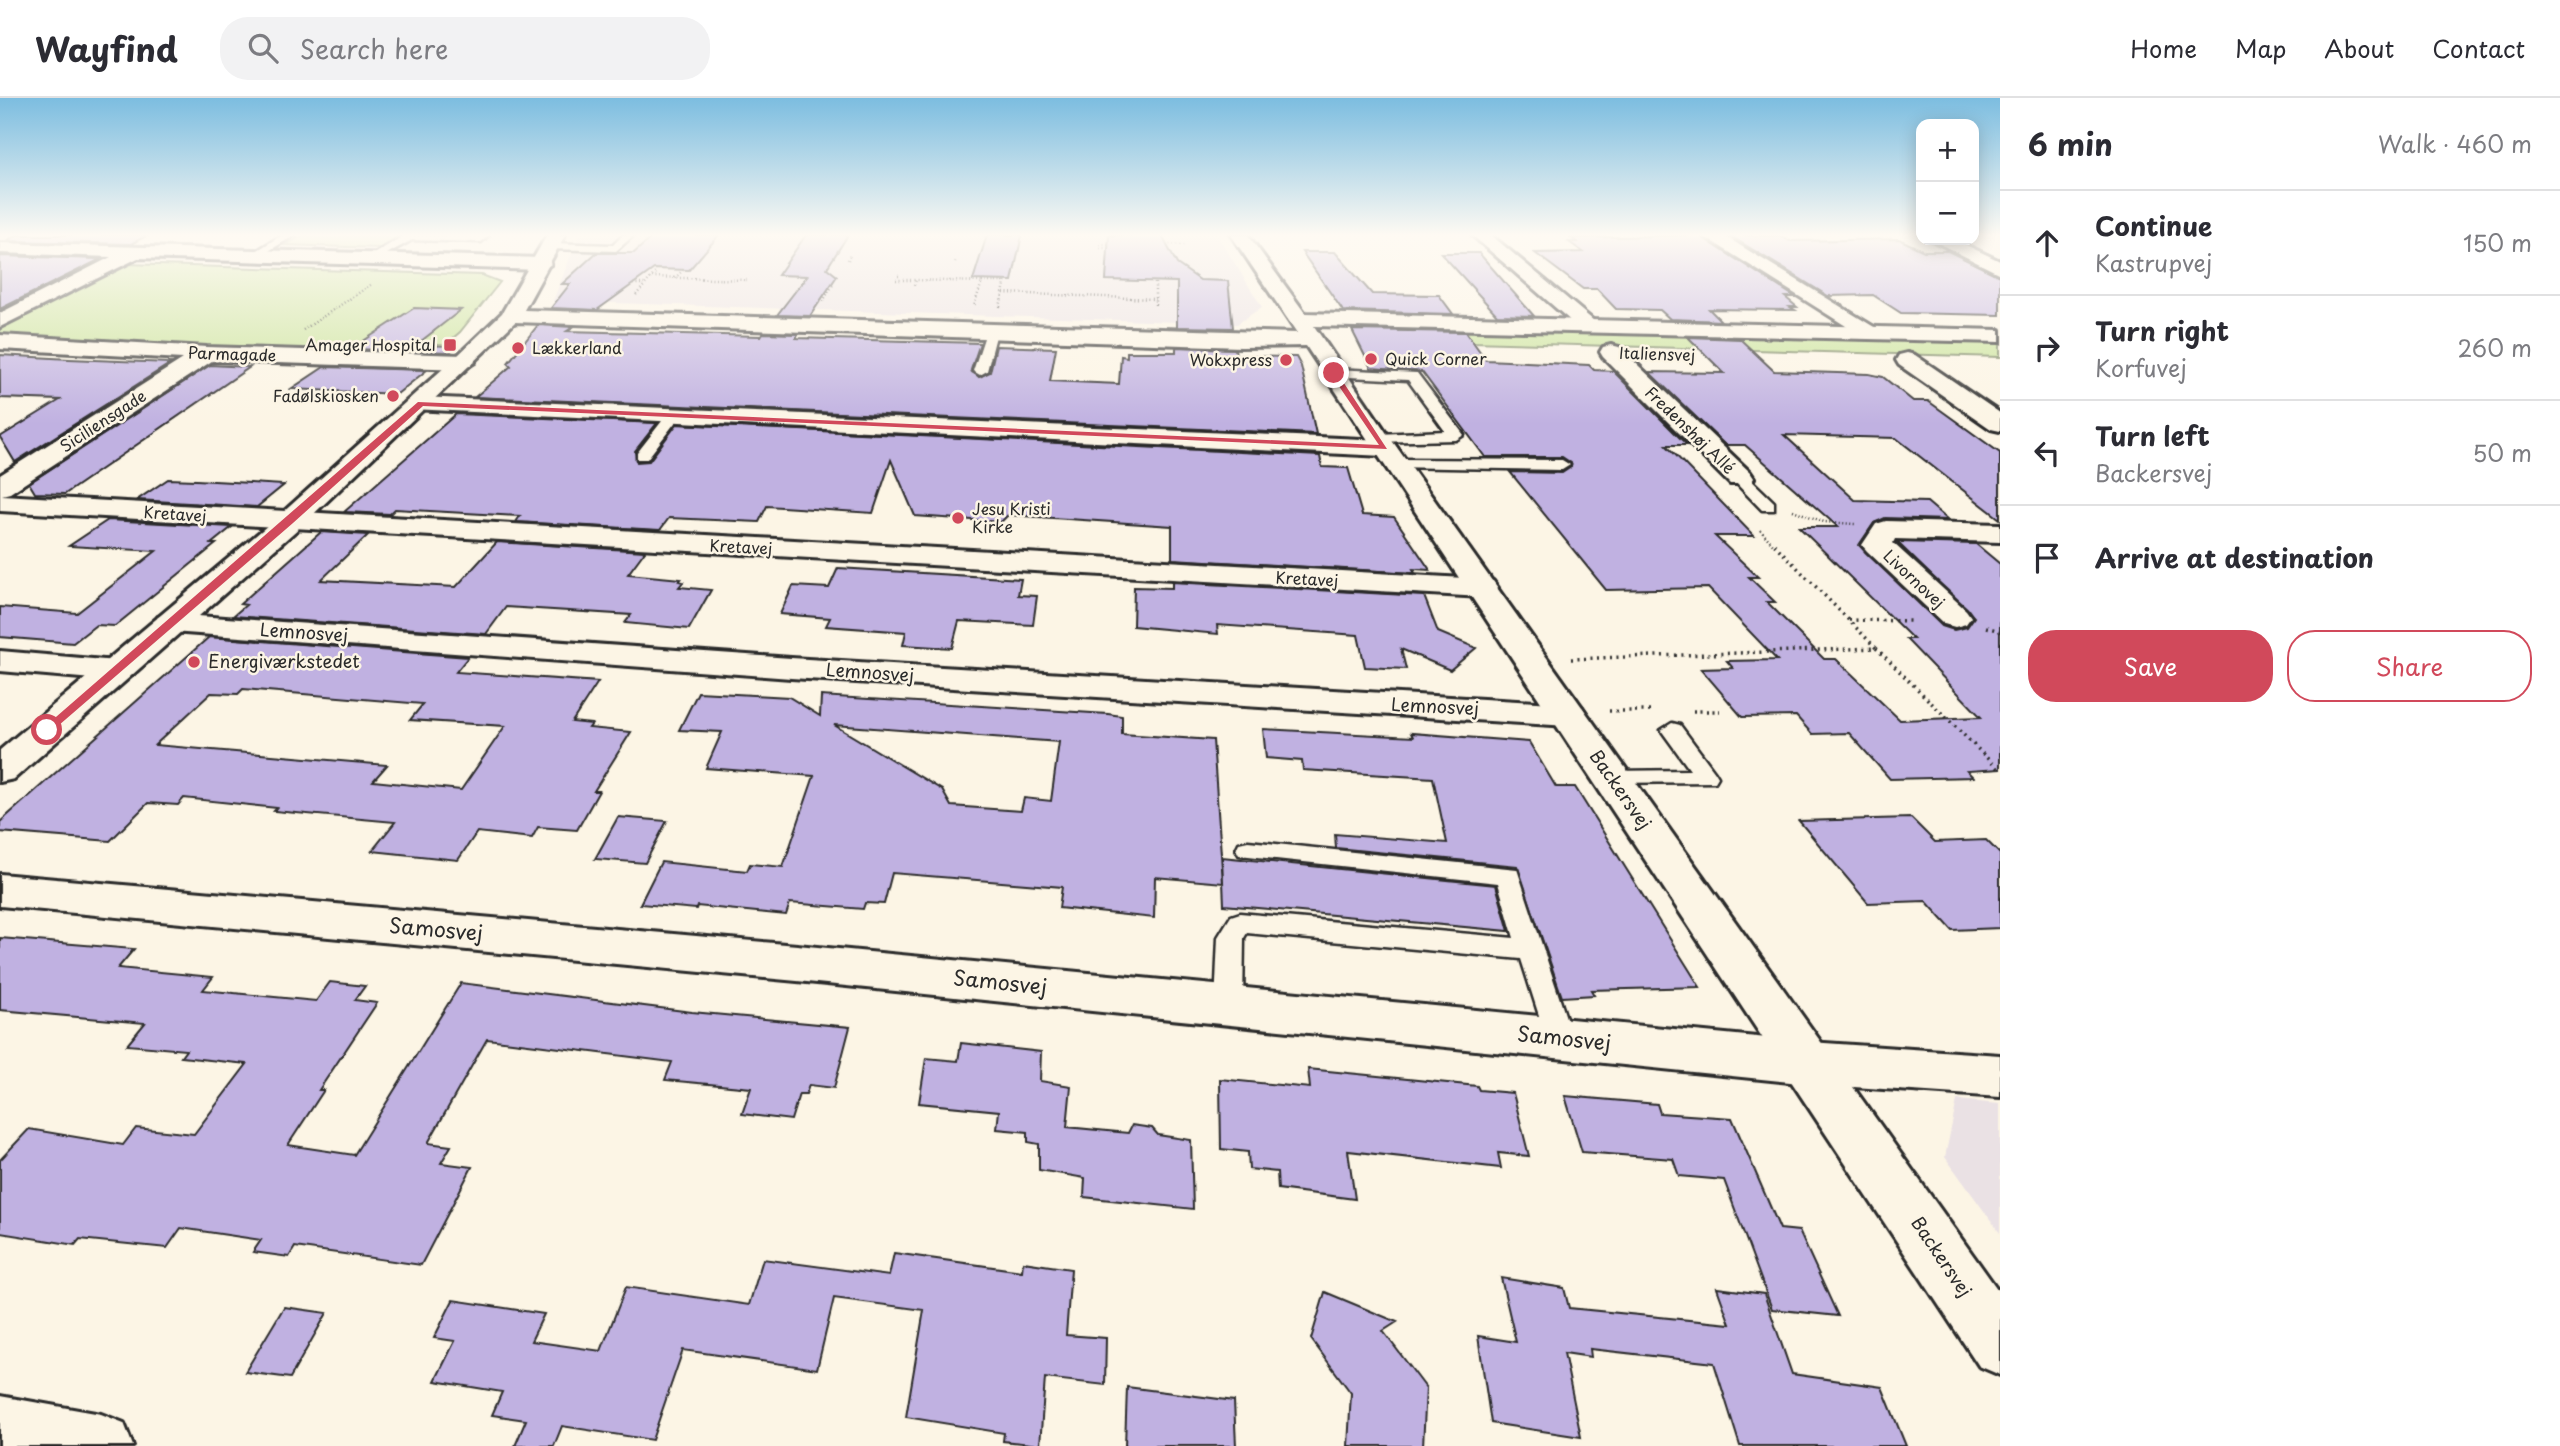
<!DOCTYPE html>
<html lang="en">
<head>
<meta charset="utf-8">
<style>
	body { margin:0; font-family:"Playpen Sans",sans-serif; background:#f2f2f3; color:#2b2b33 }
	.controls { position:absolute; right:21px; top:21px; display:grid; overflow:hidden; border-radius:14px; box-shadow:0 4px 18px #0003 }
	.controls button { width:63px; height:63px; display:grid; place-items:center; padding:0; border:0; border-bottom:2px solid #e1e1e2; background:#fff; color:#2b2b33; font:35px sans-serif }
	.stop { position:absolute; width:21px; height:21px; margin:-16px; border:5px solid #d1495b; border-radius:50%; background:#fff }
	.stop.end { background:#d1495b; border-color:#fff; box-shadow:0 2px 7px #0008 }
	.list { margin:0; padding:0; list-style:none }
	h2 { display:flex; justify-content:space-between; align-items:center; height:91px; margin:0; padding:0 28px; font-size:30px }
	h2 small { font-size:23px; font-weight:400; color:#7c7c81 }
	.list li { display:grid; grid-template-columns:46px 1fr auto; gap:21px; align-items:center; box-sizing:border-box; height:105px; padding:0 28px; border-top:2px solid #e1e1e2 }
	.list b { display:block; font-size:26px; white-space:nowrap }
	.list p { margin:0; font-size:23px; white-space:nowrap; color:#7c7c81 }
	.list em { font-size:23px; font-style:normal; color:#7c7c81 }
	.actions { display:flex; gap:14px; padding:21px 28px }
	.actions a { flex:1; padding:16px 0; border:2px solid #d1495b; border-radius:28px; text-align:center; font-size:24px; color:#d1495b }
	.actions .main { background:#d1495b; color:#fff }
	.icon { flex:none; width:38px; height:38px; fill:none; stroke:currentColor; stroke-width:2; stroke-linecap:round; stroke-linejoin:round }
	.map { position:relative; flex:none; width:2000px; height:1348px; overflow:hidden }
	header { display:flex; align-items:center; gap:42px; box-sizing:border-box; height:98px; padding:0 35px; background:#fff; border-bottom:2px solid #e1e1e2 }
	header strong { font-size:33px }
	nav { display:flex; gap:38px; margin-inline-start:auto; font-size:24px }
	.search { width:490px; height:63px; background:#f2f2f3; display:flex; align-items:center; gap:18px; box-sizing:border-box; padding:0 24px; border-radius:28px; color:#7c7c81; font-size:26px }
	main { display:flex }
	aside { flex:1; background:#fff }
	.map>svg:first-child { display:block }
</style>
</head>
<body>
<header>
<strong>Wayfind</strong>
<div class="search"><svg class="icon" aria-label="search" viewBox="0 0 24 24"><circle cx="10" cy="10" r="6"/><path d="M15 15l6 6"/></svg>Search here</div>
<nav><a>Home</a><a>Map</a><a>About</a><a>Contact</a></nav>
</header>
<main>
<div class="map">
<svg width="2000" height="1348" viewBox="0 0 2000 1348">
	<rect width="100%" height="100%" fill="#fcf5e5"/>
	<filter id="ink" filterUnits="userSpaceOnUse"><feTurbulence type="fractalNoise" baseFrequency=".0143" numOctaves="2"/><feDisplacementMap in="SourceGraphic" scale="14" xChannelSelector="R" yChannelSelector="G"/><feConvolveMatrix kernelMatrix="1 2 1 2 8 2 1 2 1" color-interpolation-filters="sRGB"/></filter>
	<g filter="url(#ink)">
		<path fill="#eae1e4" d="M579,137H1217L1262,209L1237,226L553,203Z
			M1957,1002L2000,1006V1135L1945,1059Z"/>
		<path fill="#c9e399" stroke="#7a8762" stroke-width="2" d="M302,138V137H400L380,150L285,147Z
			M126,166L482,177L500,184L460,234L432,258L0,238V230Z
			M1358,227L2000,244V259L1365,241Z"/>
		<path fill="#c0b1e1" stroke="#2b2b2b" stroke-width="2" fill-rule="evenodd" d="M17,137H148L131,146L6,143Z
			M654,137H719L689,172L654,171L597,212L551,210L570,186H562L596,155H634Z
			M806,137H848L827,170L837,178L810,218L777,217L807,178L778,177Z
			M987,137H1022L1012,183L973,182Z
			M1109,137L1162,138L1177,166L1200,182L1228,183L1233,230L1177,229V184L1106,182Z
			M1699,137L1795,199H1785L1797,209H1790L1795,212L1709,211L1721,223L1670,221L1660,212L1616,211L1597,191H1583L1535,155L1583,154L1569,144H1577L1571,140Z
			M1729,137L1780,138L1790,143L1899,141L1924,153H1948L2000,178V217L1901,215L1873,197L1828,198Z
			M1302,154H1335L1372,196L1439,197L1453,216L1343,213Z
			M1441,155H1479L1534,218L1497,217Z
			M0,158L101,161L0,211Z
			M414,210L461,212L416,247L456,248L450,254L351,251Z
			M538,227L573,229L567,233L761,238L763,235L798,236L796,240L980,245L971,272L979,279L990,274L996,248L1056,250L1050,283L1119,286L1121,258L1127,259V254H1176V249L1235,251L1236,258L1296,259L1301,268L1316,336L475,299L511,268L508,265Z
			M1352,232L1466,234L1486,262L1589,267L1594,272L1613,273L1687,347H1666L1754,438H1715L1758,479H1749L1775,504H1767L1824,561H1836L1900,622L1981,619L1906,541H1913L1799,429H1838L1745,347H1725L1649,274L1724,275L1688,239L1740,241L1774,273L1869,276L1883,279L1913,303H1928L2000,355V421L1896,340L1784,337L1855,402L1927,404L1948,422L1885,420L1874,425L1859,447L1942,528L1954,532L1967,529L1974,519L1897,444L1976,446L2000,466V671L1967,673L1973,679L1890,681L1849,635L1812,636L1796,618L1742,619L1701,571L1733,570L1727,563L1777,562L1708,490L1606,492L1510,374L1562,375L1571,369V365L1562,359H1485L1422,274L1371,270Z
			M0,257L69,261L171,265L15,364L0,339L60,302L0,300Z
			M210,267L250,269L65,396L35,395L29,385Z
			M324,269L427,272L397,296L291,291Z
			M456,316L657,325L635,353L637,364L649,363L677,326L1320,358L1322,369L1348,370L1362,417L1394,419L1430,472L1413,471L1415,475L1172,461V428L1008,417L1001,424L915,418L891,362L873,415L767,408L759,424L669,420L660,432L516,424L520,418L395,411L390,416L344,414Z
			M168,381L196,382L284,387L257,409L137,402Z
			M108,422L232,429L211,446H216L115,528L96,527L73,545L0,539V509L77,515L156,453L69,448Z
			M321,434L368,437L321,482L456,489L497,444L645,453L628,476L681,481L679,483L683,484L679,489L711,492L689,531L625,525L631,517L506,509L486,536L233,518L246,507L240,506Z
			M838,470L1021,481L1018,497L1037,498L1033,527L959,523L952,550L903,547L906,534L826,528L830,520L780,516L793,488L829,490Z
			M1172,484L1424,498L1438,534L1476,550L1450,572L1401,551L1406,571L1365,569L1358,537L1217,527L1218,536L1133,528L1134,489L1172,490Z
			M209,539L468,559L456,574L598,584L572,624L592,626L589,630L631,634L594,693H599L577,732L538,729L532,740L477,734L458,762L372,753L395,724L274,713L277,710L184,700L178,707L148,705L110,743L0,734V724ZM243,591L423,606L410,622L505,628L461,692L373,683L387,667L155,647L211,595L238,596Z
			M698,594L789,599L820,618L821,598L1108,616L1122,618V636L1213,642L1223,785L1155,779L1154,820L1059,810L1062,789L892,775L884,806L865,805L863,811L790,805L786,817L697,808L696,811L640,806L661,764L747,773L750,766L783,769L814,678L706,670L722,634L679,632ZM834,627L1059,644L1051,703L1024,700L1021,713L951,708L942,692Z
			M1263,631L1413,639L1411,635L1529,644L1556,689H1575L1700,889L1591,892L1594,897L1562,899L1517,768L1336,750L1335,736L1447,745L1433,680L1303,672L1302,663L1266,660Z
			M618,719L667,723L645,765L595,761Z
			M1911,720L1935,744L1986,742L2000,756V830L1952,832L1926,803L1868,805L1799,723Z
			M1222,759L1496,787L1509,833L1224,807Z
			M0,840L134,851L118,870L213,879L203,892L316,903L330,884L365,888L355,902L377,905L319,992H324L288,1047L354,1057L461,885L692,914L850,929L834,990L809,987L806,996H799L791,1022L742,1016L751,990L665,982L672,964L487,941L428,1045L451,1048L441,1065L472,1069L421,1167L295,1149L289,1159L253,1154L261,1142L181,1130L167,1150L80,1141L75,1147L0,1135V1062L29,1031L123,1047L136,1030L194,1036L247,966L181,959L186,952L127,947L145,925L0,912Z
			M961,945L1041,954L1040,983L1071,988L1067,1029L1128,1035L1132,1027L1152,1030L1158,1037L1191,1042L1193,1111L1084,1099L1085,1080L1039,1072V1046L1028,1044V1034L997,1031L999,1013L919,1005L926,960L958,963Z
			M1308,971L1477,988L1479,992L1513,995L1529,1058L1498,1055L1501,1070L1348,1053L1355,1101L1278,1091L1277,1074L1249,1071L1248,1054L1221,1051L1220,981L1310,990Z
			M1565,998L1657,1006L1660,1015L1732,1020L1780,1131L1799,1133L1838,1218L1772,1211L1724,1082L1679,1078L1673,1061L1582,1054Z
			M894,1155L1022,1173L1023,1164L1071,1171L1066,1237L1106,1240L1105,1287L1045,1280L1040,1347L1003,1343L1004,1335L906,1319L924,1212L834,1200L817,1271L683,1252L652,1342L562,1328L554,1348H515L526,1322L492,1317L502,1294L435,1283L455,1243L434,1240L453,1202L544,1216L531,1243L601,1253L626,1189L749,1207L763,1161L889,1178Z
			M1501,1180L1564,1190L1569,1210L1730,1226L1717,1190L1764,1196L1792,1276L1882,1289L1906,1348H1740L1714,1265L1590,1251L1591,1259L1564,1255L1581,1339L1491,1325L1478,1238L1516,1244Z
			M1325,1194L1397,1224L1383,1233L1426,1290L1423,1348H1348L1351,1295L1311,1241Z
			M284,1209L327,1215L290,1280L245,1274Z
			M1127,1289L1234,1303L1236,1348H1125Z"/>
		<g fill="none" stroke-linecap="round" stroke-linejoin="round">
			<g stroke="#2b2b2b" stroke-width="5">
				<path id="service" d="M282,137H295L257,160L248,158Z
					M405,137L478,138L489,137L481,144L412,142L374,163L365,161Z
					M623,137H634L616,153L551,151L546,148L551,145L613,147Z
					M987,231L997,234L987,273L980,277L973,273Z
					M1334,271L1417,275L1464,337L1456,342L1373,344L1370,341L1378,336L1445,333L1408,282L1329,278V272Z
					M674,313L681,317L647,361H637V355L669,314Z
					M1395,361L1562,362L1570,367L1562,372L1389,369L1387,366Z
					M1740,375L1746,377L1774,404V412H1762L1734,383L1732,380Z
					M1672,625L1680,627L1715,674L1718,679L1715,684L1604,685L1601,680L1604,675L1612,673L1690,672L1661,632Z
					M1248,743L1517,771L1573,941L1569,949L1559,953L1549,949L1521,861L1247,835L1244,840L1243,908L1239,916L1229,919L1219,916L1215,908L1218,839L1231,818L1240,815L1514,840L1498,785L1239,757L1236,751L1239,745Z"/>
			</g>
			<g stroke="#2b2b2b" stroke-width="6">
				<path id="minor" d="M1472,137H1491L1594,223L1598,227L1594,231H1580Z
					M1702,137H1723L1884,235L1873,241L1865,240Z
					M1932,142H1955L2000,163V176Z
					M0,145L542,160L551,166L542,172L138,160L0,229V215L111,159L0,155Z
					M0,237L207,249L464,257L475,264L464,271L212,263L10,395L2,397L1482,481L1493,483L1498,490L1493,497L1482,499L0,413V377L183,261L0,251Z
					M1611,247L1619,249L1750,374L1754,380L1750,386H1730L1603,259L1600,254L1603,249Z
					M1907,255L1915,257L2000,315V333L1991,331L1899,267L1896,262L1899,257Z
					M421,299L1384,342L1393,345L1397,350L1393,355L1384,358L412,311L409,306L412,301Z
					M1886,423L2000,426V444L1895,441L1893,445L1966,512L1971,519L1966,526L1955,529L1944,526L1867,453L1862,447L1876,426Z
					M170,516L791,560L1569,606L1582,609L1587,617L1582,625L1569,628L791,580L158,533L154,526L158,519Z
					M0,553L116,563L128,566L133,573L128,580L116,583L0,573Z
					M0,776L797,847L1810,944L2000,957V999L1810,986L797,883L0,808Z
					M0,1298L101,1316L124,1325L133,1348H0Z"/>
			</g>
			<g stroke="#2b2b2b" stroke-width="6">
				<path id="tertiary" d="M547,137H565L524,212L1297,235L1231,137H1248L1305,215L2000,232V244L1314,228L1388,337L2000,1195V1277L1979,1268L1306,248L1241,249L515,224L300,429L14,681L0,684V652L280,417L456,259L502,215Z"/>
			</g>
			<path stroke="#2b2b2b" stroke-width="2.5" stroke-dasharray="1 2.5" stroke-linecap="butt" d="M1100,146H1108
				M1166,146L1186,147
				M1100,150H1108
				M848,162L850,157
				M955,164L956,161
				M898,178H901
				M652,179L747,182
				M675,180L683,172
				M896,182H916
				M804,184L807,178
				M982,184H1005
				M1155,185V209
				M633,186H644
				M914,187L916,182L982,184L974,208
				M1004,195L1155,201
				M636,197L656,174
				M823,203L834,185
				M1000,209L1006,182
				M303,232L372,186
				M1793,412L1824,424L1855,426
				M1760,432L1775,448"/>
			<path stroke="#2b2b2b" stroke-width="3.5" stroke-dasharray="2 4.5" stroke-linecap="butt" d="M1849,522L1913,523
				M1986,529L2000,533
				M1876,550L2000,673
				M1571,561L1876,550L1774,446
				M1609,613H1653
				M1693,613H1720"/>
			<use href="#service" fill="#fcf5e5" fill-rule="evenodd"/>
			<use href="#minor" fill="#fcf5e5" fill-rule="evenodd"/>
			<use href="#tertiary" fill="#fcf5e5" fill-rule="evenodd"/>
		</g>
	</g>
	<linearGradient id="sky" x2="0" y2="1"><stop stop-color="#7cbde0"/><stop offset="0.42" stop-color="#fefaf3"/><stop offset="1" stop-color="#fefaf3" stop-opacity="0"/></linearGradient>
	<rect width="2000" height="326" fill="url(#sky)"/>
	<path fill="#d1495b" d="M1336,273L1387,351L423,308L293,425L51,634L41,632L418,304L1379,347L1330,275Z"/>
	<g fill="#d1495b" stroke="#fcf5e5" stroke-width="2.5">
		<rect x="443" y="240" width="14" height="14" rx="3.5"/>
		<circle cx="518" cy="250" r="7"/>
		<circle cx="1371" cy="261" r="7"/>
		<circle cx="1286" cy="262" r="7"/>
		<circle cx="393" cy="298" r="7"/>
		<circle cx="958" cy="420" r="7"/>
		<circle cx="194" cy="564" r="7"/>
	</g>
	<g text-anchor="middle" stroke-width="5" stroke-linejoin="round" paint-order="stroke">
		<g font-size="16" fill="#2b2b2b" stroke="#fcf5e5" text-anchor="end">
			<text x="436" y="253">Amager Hospital</text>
			<text x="532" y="256" text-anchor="start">Lækkerland</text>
			<text x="1385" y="267" text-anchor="start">Quick Corner</text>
			<text x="1272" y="268">Wokxpress</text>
			<text x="379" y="304">Fadølskiosken</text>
			<text x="972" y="417" text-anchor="start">Jesu Kristi<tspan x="972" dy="18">Kirke</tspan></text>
		</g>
		<g font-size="16" fill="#2b2b2b" stroke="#fcf5e5">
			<text transform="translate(232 256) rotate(2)" y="6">Parmagade</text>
			<text transform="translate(1657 256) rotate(2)" y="6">Italiensvej</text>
			<text transform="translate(103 323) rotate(-33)" y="6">Siciliensgade</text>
			<text transform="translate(1690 332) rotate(44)" y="6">Fredenshøj Allé</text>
			<text transform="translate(175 416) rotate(4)" y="6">Kretavej</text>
			<text transform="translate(741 449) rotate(3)" y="6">Kretavej</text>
			<text transform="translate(1307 481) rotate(3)" y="6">Kretavej</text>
			<text transform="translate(1914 481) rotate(43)" y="6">Livornovej</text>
		</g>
		<g font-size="18" fill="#2b2b2b" stroke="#fcf5e5">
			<text transform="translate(304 535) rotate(4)" y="6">Lemnosvej</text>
			<text transform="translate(870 575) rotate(4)" y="6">Lemnosvej</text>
			<text transform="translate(1435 609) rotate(3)" y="6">Lemnosvej</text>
			<text transform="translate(1620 692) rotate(55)" y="6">Backersvej</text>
			<text transform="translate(1941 1159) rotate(56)" y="6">Backersvej</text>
		</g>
		<g font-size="18" fill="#2b2b2b" stroke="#fcf5e5" text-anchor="start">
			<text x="208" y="570">Energiværkstedet</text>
		</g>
		<g font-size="21" fill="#2b2b2b" stroke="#fcf5e5">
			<text transform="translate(436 832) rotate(5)" y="7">Samosvej</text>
			<text transform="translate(1000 885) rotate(6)" y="7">Samosvej</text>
			<text transform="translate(1564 941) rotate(6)" y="7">Samosvej</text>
		</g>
	</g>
</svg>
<div class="controls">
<button>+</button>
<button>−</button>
</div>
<div class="stop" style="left:47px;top:632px"></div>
<div class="stop end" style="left:1334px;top:275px"></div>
</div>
<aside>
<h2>6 min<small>Walk · 460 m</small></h2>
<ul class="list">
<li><svg class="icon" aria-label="ahead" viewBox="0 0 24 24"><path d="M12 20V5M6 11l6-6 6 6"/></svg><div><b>Continue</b><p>Kastrupvej</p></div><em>150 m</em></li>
<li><svg class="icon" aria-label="right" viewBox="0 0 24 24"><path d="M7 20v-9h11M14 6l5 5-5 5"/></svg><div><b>Turn right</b><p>Korfuvej</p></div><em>260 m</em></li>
<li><svg class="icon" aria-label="left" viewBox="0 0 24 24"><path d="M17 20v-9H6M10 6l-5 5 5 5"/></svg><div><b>Turn left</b><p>Backersvej</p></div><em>50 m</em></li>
<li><svg class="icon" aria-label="arrive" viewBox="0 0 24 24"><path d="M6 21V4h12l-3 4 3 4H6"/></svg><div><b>Arrive at destination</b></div></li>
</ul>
<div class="actions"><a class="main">Save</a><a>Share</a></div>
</aside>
</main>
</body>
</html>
